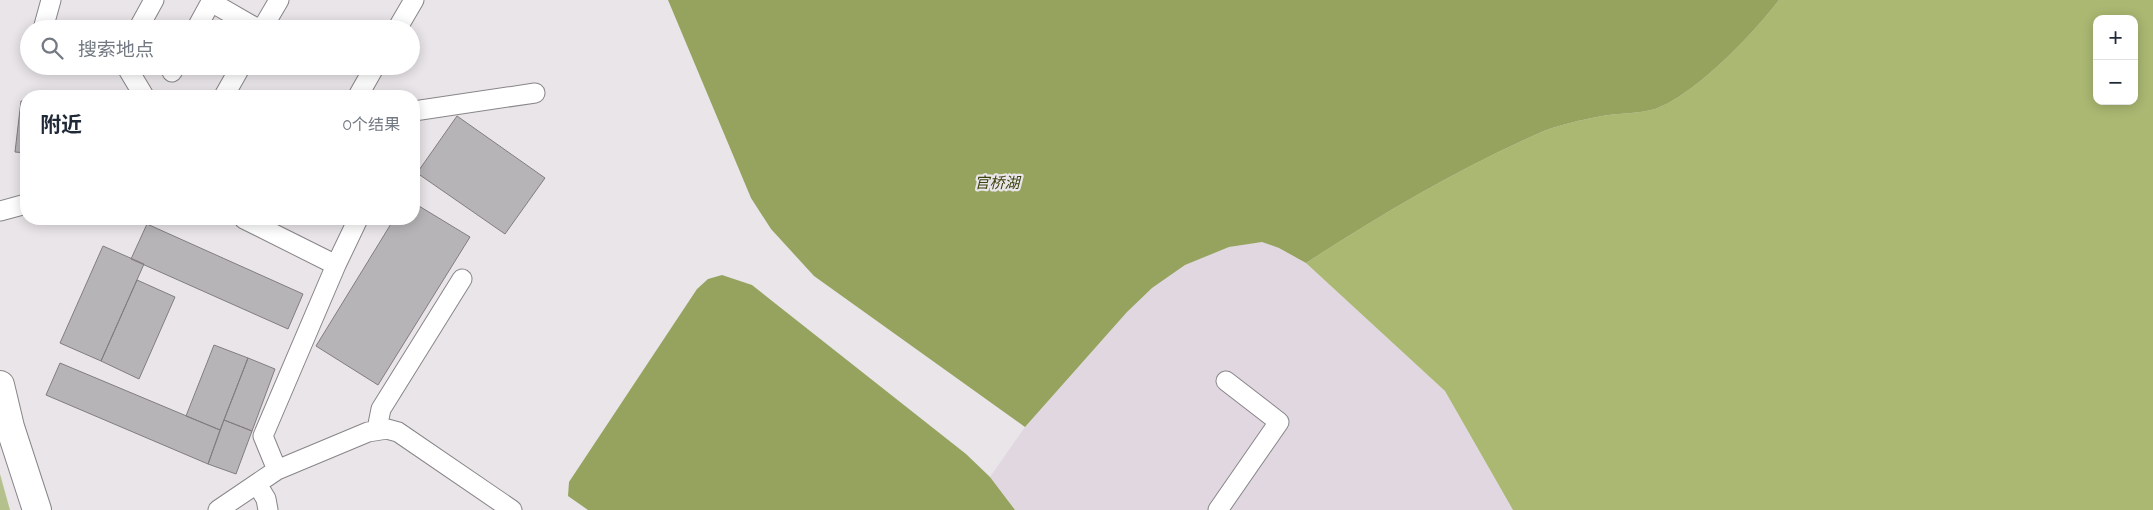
<!DOCTYPE html>
<html lang="zh">
<head>
<meta charset="utf-8">
<style>
	body { margin:0; font-family:Raleway,"Noto Sans SC",sans-serif; background:#f6f6f7; color:#1f2937 }
	.controls { position:absolute; right:15px; top:15px; display:grid; overflow:hidden; border-radius:10px; box-shadow:0 2px 12px #0003 }
	.controls button { width:45px; height:45px; display:grid; place-items:center; padding:0; border:0; border-bottom:1px solid #e0e1e3; background:#fff; color:#1f2937; font:25px sans-serif }
	.list { margin:0; padding:0; list-style:none }
	h2 { display:flex; justify-content:space-between; align-items:center; height:65px; margin:0; padding:0 20px; font-size:21px }
	h2 small { font-size:16px; font-weight:400; color:#747a83 }
	.icon { flex:none; width:28px; height:28px; fill:none; stroke:currentColor; stroke-width:2; stroke-linecap:round; stroke-linejoin:round }
	.map { position:relative; flex:none; width:2153px; height:510px; overflow:hidden }
	.search { position:absolute; background:#fff; box-shadow:0 2px 12px #0003; left:20px; top:20px; width:400px; height:55px; display:flex; align-items:center; gap:12px; box-sizing:border-box; padding:0 18px; border-radius:28px; color:#747a83; font-size:19px }
	.panel { position:absolute; background:#fff; box-shadow:0 2px 12px #0003; left:20px; top:90px; width:400px; height:135px; border-radius:20px }
	.map>svg:first-child { display:block }
</style>
</head>
<body>
<div class="map">
<svg width="2153" height="510" viewBox="0 0 2153 510">
	<rect width="100%" height="100%" fill="#e9e5e9"/>
	<path fill="#e1d7e0" d="M1262,242L1279,248L1306,263L1445,391L1513,510H1015L990,477L1025,427L1127,312L1152,288L1185,265L1229,247Z"/>
	<path fill="#b5c18d" d="M0,474L10,510H0Z"/>
	<path fill="#aab872" fill-rule="evenodd" d="M1779,0H2153V510H1513L1445,391L1306,263C1380,215 1456,170 1537,134C1556,125 1582,120 1602,116C1619,113 1639,114 1655,109C1695,95 1753,34 1779,0ZM2097,19H2134V101H2097Z"/>
	<path fill="#95a35e" d="M668,0H1779C1753,34 1695,95 1655,109C1639,114 1619,113 1602,116C1582,120 1556,125 1537,134C1456,170 1380,215 1306,263L1279,248L1262,242L1229,247L1185,265L1152,288L1127,312L1025,427L814,276L771,229L751,198Z
		M722,275L752,285L966,454L990,477L1015,510H588L568,496L569,482L697,289L708,279Z"/>
	<path fill="#b7b4b7" stroke="#817d80" d="M21,101H26V153L15,152Z
		M457,116L545,178L505,234L417,173Z
		M414,203L470,237L378,385L316,346L394,219H414Z
		M147,224L303,294L288,329L131,259Z
		M103,246L144,264L101,361L60,343Z
		M137,280L175,297L139,379L101,361Z
		M214,345L248,358L220,430L186,416Z
		M248,358L275,369L252,431L224,420Z
		M60,363L220,430L208,464L46,395Z
		M224,420L252,431L236,474L208,464Z"/>
	<g fill="none" stroke-linecap="round" stroke-linejoin="round">
		<g stroke="#888588" stroke-width="21">
			<path id="lane" d="M211,2L258,29
				M43,29L51,0
				M138,29L154,0
				M196,29L212,0
				M262,29L279,0
				M397,29L414,0
				M126,66L144,96
				M172,72L175,66
				M224,96L241,66
				M358,96L375,66
				M414,111L535,93
				M0,211L26,204
				M244,219L336,265L263,436L277,470
				M336,265L358,219
				M377,429L381,409L462,279
				M257,484L266,499L268,510
				M218,510L277,470L368,432L387,429L398,432L512,510
				M1218,510L1279,422L1226,381"/>
		</g>
		<g stroke="#888588" stroke-width="30">
			<path id="secondary" d="M0,385L10,427L37,510"/>
		</g>
		<use href="#lane" stroke="#fff" stroke-width="19"/>
		<use href="#secondary" stroke="#fff" stroke-width="28"/>
	</g>
	<g text-anchor="middle" stroke-width="4.5" stroke-linejoin="round" paint-order="stroke">
		<g font-size="15" font-style="italic" fill="#3b430e" stroke="#e9e5e9">
			<text x="997" y="188">官桥湖</text>
		</g>
	</g>
</svg>
<div class="controls">
<button>+</button>
<button>−</button>
</div>
<div class="search"><svg class="icon" aria-label="search" viewBox="0 0 24 24"><circle cx="10" cy="10" r="6"/><path d="M15 15l6 6"/></svg>搜索地点</div>
<section class="panel">
<h2>附近<small>0个结果</small></h2>
<ul class="list">
</ul>
</section>
</div>
</body>
</html>
